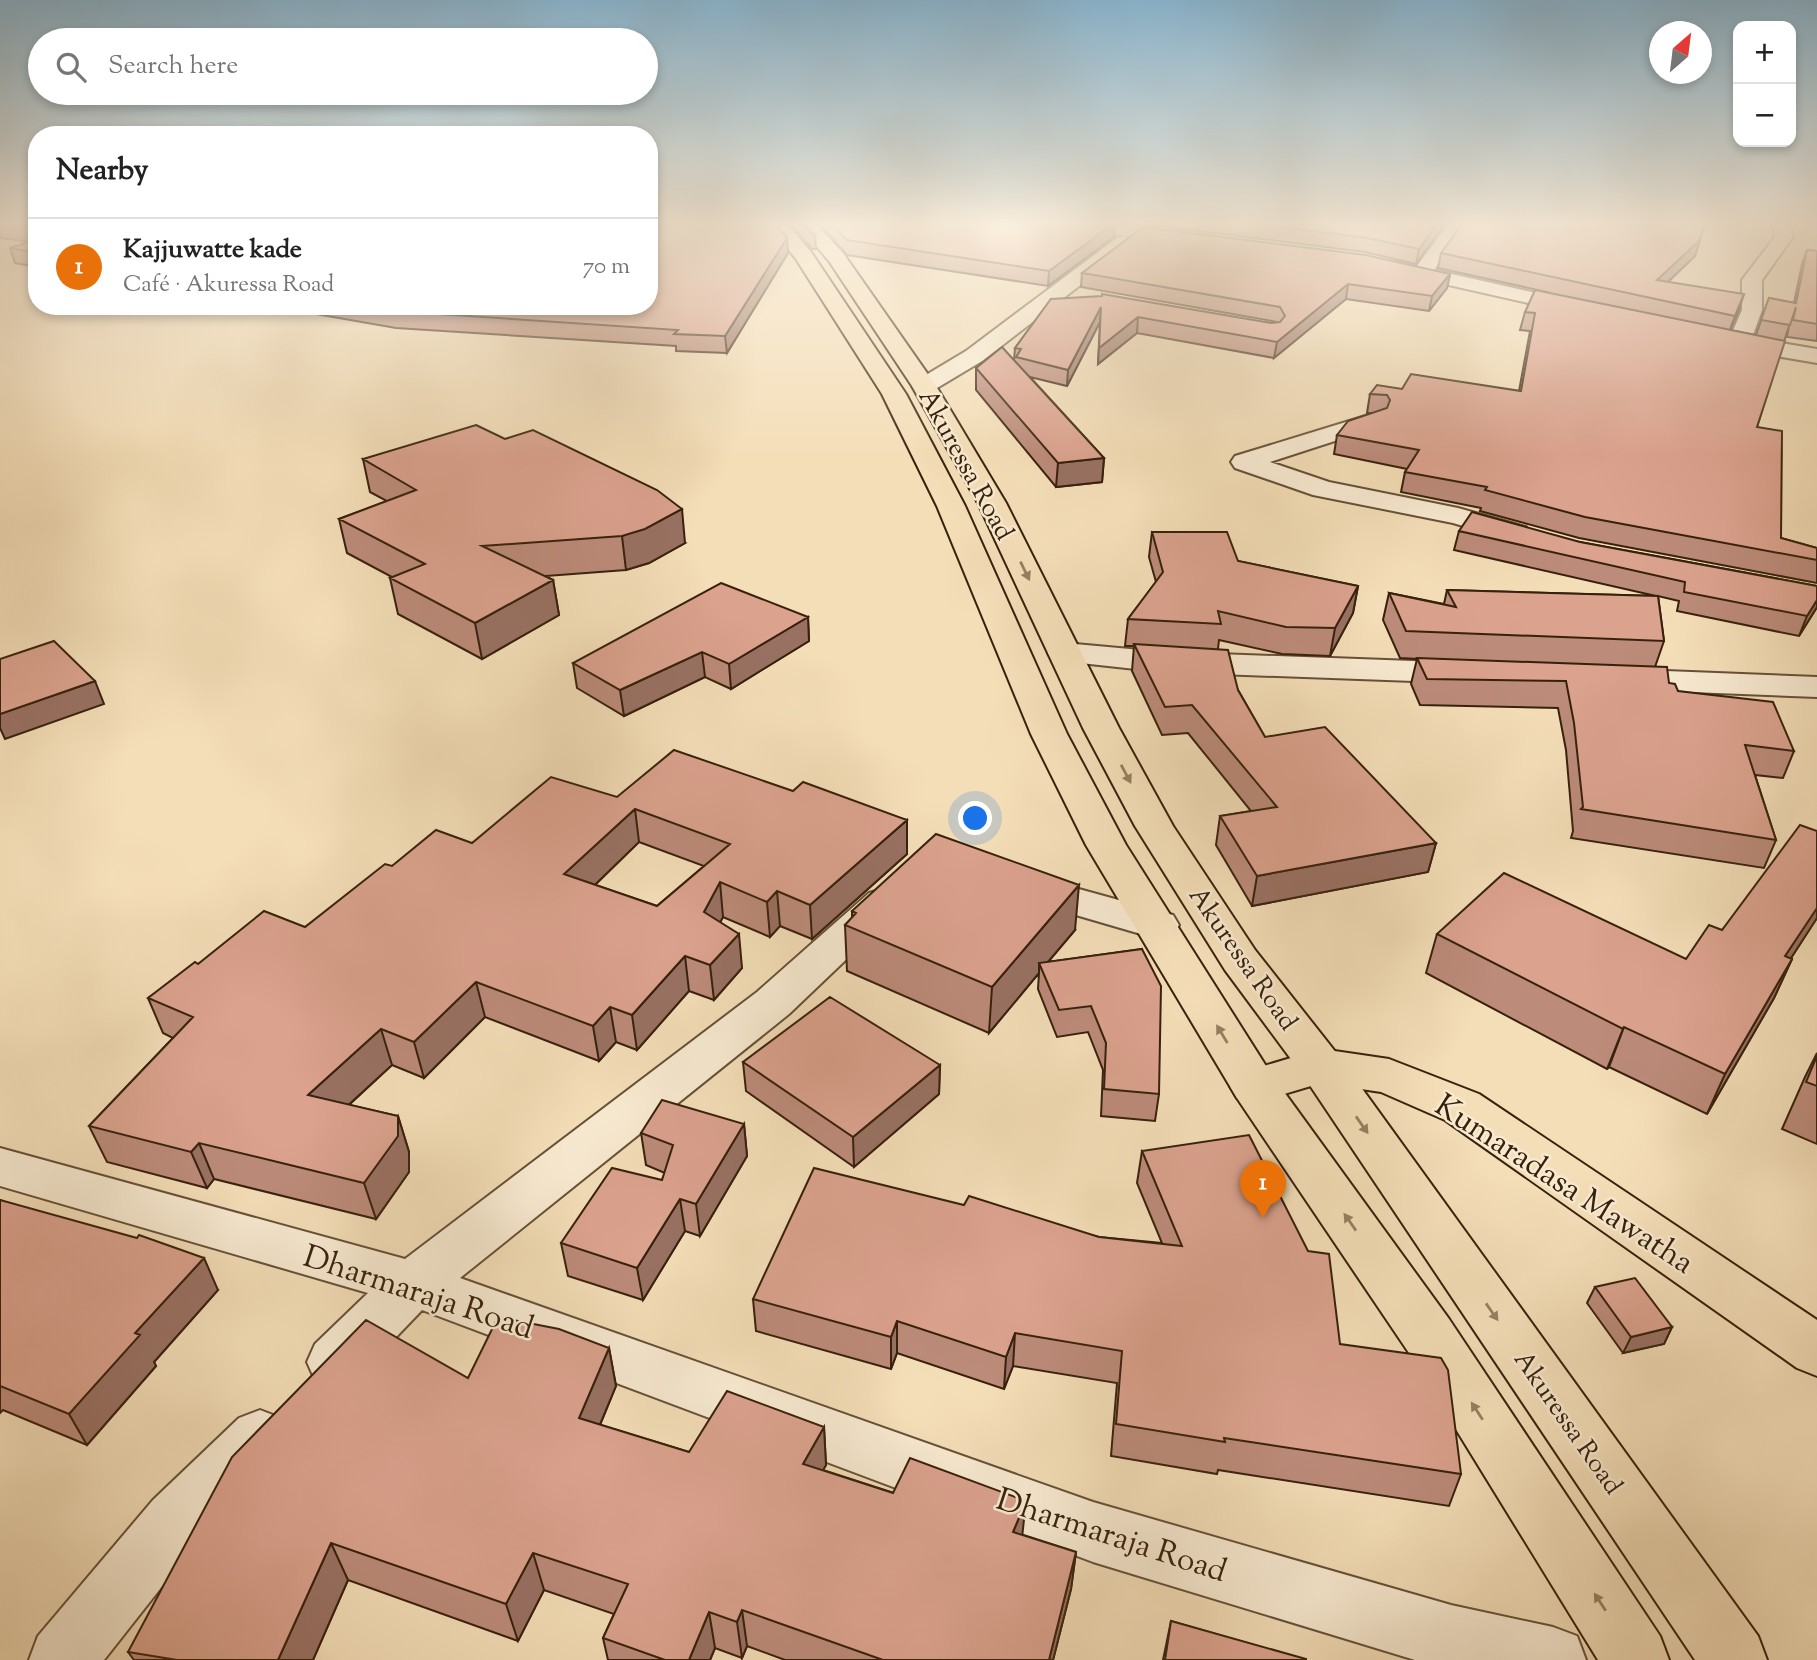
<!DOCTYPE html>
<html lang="en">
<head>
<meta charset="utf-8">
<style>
	body { margin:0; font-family:"Sorts Mill Goudy",serif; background:#f2f2f2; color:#222 }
	.controls { position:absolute; right:21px; top:21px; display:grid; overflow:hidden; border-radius:14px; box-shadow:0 4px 10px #0003 }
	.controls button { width:63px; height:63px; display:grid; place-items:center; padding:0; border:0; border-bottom:2px solid #e0e0e0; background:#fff; color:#222; font:35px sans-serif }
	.compass { position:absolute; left:1649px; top:21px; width:63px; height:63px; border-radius:50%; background:#fff; box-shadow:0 4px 10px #0003; rotate:28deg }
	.you { position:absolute; left:976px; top:819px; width:24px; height:24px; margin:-18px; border:5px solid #fff; border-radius:50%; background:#1a73e8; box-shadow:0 0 0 10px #1a73e833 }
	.badge { display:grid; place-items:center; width:46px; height:46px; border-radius:50%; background:#1a73e8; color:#fff; font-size:23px; font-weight:700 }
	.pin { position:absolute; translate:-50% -58px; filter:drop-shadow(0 2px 4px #0008) }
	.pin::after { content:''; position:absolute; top:37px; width:24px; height:21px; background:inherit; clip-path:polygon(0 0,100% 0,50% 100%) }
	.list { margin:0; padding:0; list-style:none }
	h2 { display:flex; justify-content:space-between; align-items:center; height:91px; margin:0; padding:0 28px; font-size:30px }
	h2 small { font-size:23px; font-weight:400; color:#767676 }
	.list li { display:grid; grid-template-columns:46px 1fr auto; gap:21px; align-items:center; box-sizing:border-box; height:98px; padding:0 28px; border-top:2px solid #e0e0e0 }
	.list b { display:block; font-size:26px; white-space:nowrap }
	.list p { margin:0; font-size:23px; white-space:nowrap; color:#767676 }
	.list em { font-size:23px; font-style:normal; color:#767676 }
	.icon { flex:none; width:38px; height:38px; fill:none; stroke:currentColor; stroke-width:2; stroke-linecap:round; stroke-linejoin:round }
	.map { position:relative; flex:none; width:1817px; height:1660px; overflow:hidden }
	.search { position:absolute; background:#fff; box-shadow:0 4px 10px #0003; left:28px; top:28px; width:630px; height:77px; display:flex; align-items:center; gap:18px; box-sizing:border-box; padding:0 24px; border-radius:38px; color:#767676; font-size:26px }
	.panel { position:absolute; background:#fff; box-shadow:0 4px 10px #0003; left:28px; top:126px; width:630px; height:189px; border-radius:28px }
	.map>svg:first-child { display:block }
</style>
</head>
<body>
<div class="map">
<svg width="1817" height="1660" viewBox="0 0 1817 1660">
	<rect width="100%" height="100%" fill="#f4deb8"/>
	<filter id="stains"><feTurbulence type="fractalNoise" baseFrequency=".00286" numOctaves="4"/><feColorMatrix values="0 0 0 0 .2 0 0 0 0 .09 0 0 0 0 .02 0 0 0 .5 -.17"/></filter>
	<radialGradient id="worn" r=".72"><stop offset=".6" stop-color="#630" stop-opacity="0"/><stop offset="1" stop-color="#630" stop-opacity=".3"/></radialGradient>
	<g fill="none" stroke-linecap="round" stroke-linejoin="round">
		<g stroke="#665037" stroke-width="4">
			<path id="minor" d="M1068,224H1119L1189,233L1198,239L1189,245L1077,229Z
				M1448,224H1466L1434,270L1581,303L1588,305L1591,309L1588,313L1581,315L1391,272L1388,268L1391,264L1398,262L1417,266Z
				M1772,224H1790L1793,237L1762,280V310L1752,338L1817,349V363L1729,348L1721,346L1718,341L1721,336L1731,335L1742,310V280L1775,237Z
				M1124,236L1133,242L1131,246L982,361L932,391H916L912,386L916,381L966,351L1117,238Z
				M1372,414L1381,416L1384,421L1381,426L1270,462L1329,482L1458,508L1526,527L1530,533L1526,539L1516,542L1453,523L1313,495L1235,468L1231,462L1235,456Z
				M1064,643L1163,652L1468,663L1480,666L1485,673L1480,680L1468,683L1163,672L1053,660L1048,653L1053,646Z
				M1615,669L1817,677V697L1615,689L1603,686L1598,679L1603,672Z
				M1028,875L1173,915L1179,925L1173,935L1158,939L1014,897L1008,888L1014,879Z
				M883,889L897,893L903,902L897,911L789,1014L460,1278L1093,1502L1451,1605L1553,1627L1577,1636L1586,1660H1415L1093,1562L422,1310L355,1380L335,1387L315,1380L307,1362L315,1344L368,1293L0,1186V1148L405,1259L757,992L869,893Z
				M260,1410L281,1418L289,1437L281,1456L197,1542L104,1660H29L38,1636L153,1500L239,1418Z"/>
		</g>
		<g stroke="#37210c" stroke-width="4">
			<path id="major" d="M1321,1049L1389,1059L1479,1094L1817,1320V1376L1797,1368L1445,1120L1381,1092L1321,1083L1254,1103L1237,1098L1230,1086L1237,1074Z"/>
		</g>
		<g stroke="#37210c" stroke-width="4">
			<path id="highway" d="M768,224H787L811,252L906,394L965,506L1067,734L1126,845L1271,1074L1449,1319L1660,1636L1669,1660H1598L1409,1353L1237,1098L1086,845L1031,734L937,506L882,394L796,259Z
				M797,224H816L843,253L936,386L1006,503L1119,728L1173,826L1255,950L1337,1054L1758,1636L1767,1660H1695L1305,1078L1225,970L1135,826L1083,728L978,503L912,386L829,261Z"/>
		</g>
		<use href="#minor" fill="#f8ead1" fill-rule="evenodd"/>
		<use href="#major" fill="#f4deb8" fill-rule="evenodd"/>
		<use href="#highway" fill="#f4deb8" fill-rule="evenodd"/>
	</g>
	<path fill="#bc8b7a" stroke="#37210c" stroke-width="2" fill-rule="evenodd" d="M0,224H37V267L15,263L10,248L30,242L0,238Z
		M791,224H805L815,235L816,249H812Z
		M820,224H1115L1114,237L1048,286L847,255Z
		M1142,224H1445L1416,264L1365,252Z
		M1705,224L1695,256L1668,282L1739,310L1730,330L1756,335L1769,298L1794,303L1802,264L1807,250L1817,251V341L1787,337L1789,326L1757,427L1781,538L1817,548V583L1579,538L1480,511L1481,508L1401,492L1405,472L1407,469L1334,454L1337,435L1371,413H1367L1370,394L1402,389L1519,391L1530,331L1520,330L1525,312L1547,292L1438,268L1441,253Z
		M788,253L727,353L676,351V346L396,328L270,306H649Z
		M1082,273L1450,274L1447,288L1429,311L1346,299L1274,358L1137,333L1098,364L1100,322L1067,386L1030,377L1104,458L1102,482L1056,487L976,390V368L1014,360L1015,348L1051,299L1271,323L1277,322L1081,287Z
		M363,459L685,543L649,563L626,570L546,576L553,580L559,615L482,659L398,614L390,578L392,577L347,553L339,519L387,501L370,492Z
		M1459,531L1580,542L1817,586V607L1799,636L1677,611L1679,601L1658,596L1664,641L1655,667L1669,683L1678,691L1794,751L1783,778L1755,775L1776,840L1764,868L1571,838L1573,831L1566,750L1558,708L1420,705L1411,684L1417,659L1400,658L1383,620L1389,593L1444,604L1447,590L1656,596L1454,550Z
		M1152,532L1238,561L1358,586L1353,613L1330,656L1282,654L1219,640L1218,649L1238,690L1265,737L1436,843L1428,872L1252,906L1216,845L1220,816L1251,811L1188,733L1162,735L1132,671L1134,646H1125L1128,619L1156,582L1149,557Z
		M808,617L809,641L731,689L705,677L624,716L577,688L573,663Z
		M793,791L907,820V854L812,939L780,926L770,937L723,917L720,922L742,968L714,1000L689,991L637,1050L616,1042L599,1061L485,1017L424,1078L392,1065L349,1105L398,1116L409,1152V1172L376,1219L214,1179L207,1188L107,1162L89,1126L173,1038L163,1033L148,998L198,964L305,927L392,866L472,843L617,797ZM639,842L704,866L657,906L595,885Z
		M1817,831V918L1791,958L1792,959L1774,998L1707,1114L1609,1067L1607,1069L1426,973L1437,934L1686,959L1722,930Z
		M852,911L1075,930L1048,962L1142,949L1159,1094L1155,1121L1101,1116L1103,1070L1088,1032L1057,1037L1038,989L1039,973L989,1033L847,971L845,925L852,918Z
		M1817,1053V1144L1782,1129L1805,1077Z
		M743,1062L940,1065L939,1094L854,1167L746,1091Z
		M744,1124L747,1156L700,1236L685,1231L643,1300L568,1276L561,1243L662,1180L665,1173L646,1165L641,1133Z
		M1142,1151L1340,1344L1461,1474L1449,1506L1218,1470L1217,1474L1111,1456L1117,1383L1013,1366L1004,1389L897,1353L891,1369L756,1331L753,1299L964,1205L1099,1237L1162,1243L1137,1183Z
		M0,1200L218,1290L154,1362L156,1366L87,1445L3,1410L0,1413Z
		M1595,1287L1672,1327L1664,1344L1623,1353L1587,1303Z
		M609,1348L616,1386L600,1425L689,1452L824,1427L826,1465L823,1470L1076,1552L1071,1589L1053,1660H785L747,1646L742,1658L715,1648L710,1660H608L603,1638L614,1614L544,1590L518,1641L348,1580L313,1660H134L128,1652L468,1378Z
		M1171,1621L1306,1660H1163Z"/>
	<path fill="#997163" stroke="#37210c" stroke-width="2" d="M1113,224H1115L1114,237L1048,286L1049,271Z
		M1437,224H1445L1416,264L1419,249Z
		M1705,224L1695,256L1653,296L1657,280Z
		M787,238L788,253L727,353L725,336Z
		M1450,274L1447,288L1429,311L1432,296Z
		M1348,284L1346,299L1274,358L1277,342Z
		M1744,294L1739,310L1729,332L1735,316Z
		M1101,307L1100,322L1067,386L1068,370Z
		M1138,317L1137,333L1098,364L1099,348Z
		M1104,458L1102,482L1056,487L1058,463Z
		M682,509L685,543L649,563L626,570L622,536Z
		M553,580L559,615L482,659L475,623Z
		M1358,586L1353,613L1330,656L1335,628Z
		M1817,600V607L1799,636L1807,616Z
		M808,617L809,641L731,689L729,664Z
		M702,652L705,677L624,716L620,690Z
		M95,681L104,704L5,739L0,728V714Z
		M635,809L639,842L570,909L564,874Z
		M907,820V854L812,939L810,905Z
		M1436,843L1428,872L1252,906L1257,876Z
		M720,882L723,917L708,946L704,912Z
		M1079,885L1075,930L1042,969L1039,963V973L989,1033L992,987Z
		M777,891L780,926L770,937L767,902Z
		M1817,908V918L1767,995L1785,956Z
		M739,934L742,968L714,1000L710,965Z
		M685,956L689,991L637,1050L632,1015Z
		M1792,959L1774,998L1707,1114L1725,1074Z
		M476,982L485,1017L424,1078L414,1042Z
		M610,1007L616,1042L599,1061L593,1026Z
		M1624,1027L1609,1067L1607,1069L1623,1029Z
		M381,1029L392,1065L320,1131L308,1095Z
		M940,1065L939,1094L854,1167L853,1137Z
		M398,1116L409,1152V1172L376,1219L364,1183Z
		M744,1124L747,1156L700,1236L696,1204Z
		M199,1143L214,1179L207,1188L191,1152Z
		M680,1199L685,1231L643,1300L637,1268Z
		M204,1258L218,1290L154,1362L156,1366L87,1445L69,1414L135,1333Z
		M897,1321V1353L891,1369V1337Z
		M1672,1327L1664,1344L1623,1353L1631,1337Z
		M1015,1333L1013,1366L1004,1389L1006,1357Z
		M609,1348L616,1386L587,1456L579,1418Z
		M824,1427L826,1465L805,1502L803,1464Z
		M1026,1501L1022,1538L1013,1532Z
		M331,1543L348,1580L313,1660H278Z
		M1076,1552L1071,1589L1053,1660H1049Z
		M533,1553L544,1590L518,1641L506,1604Z
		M742,1610L747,1646L742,1658L737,1622Z
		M709,1612L715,1648L710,1660H689Z"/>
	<path fill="#dba28e" stroke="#37210c" stroke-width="2" fill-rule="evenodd" d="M0,224H37V229Z
		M649,224H776L787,238L725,336L674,334L678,330L393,311L362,306H649Z
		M802,224H805L815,235L811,234Z
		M832,224H1113L1049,271L847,240Z
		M1257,224H1437L1419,249L1367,238Z
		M1462,224H1705L1699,241L1657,280L1744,294L1735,316L1441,253Z
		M1143,227L1366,255L1450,274L1432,296L1348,284L1277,342L1138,317L1099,348L1101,307L1068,370L1016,357L1021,349L1015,348L1051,299L1102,296V294L1271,323L1280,322L1285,316L1280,307L1082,273Z
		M37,240V253L10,248Z
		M1807,250L1817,251V324L1793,320L1796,307L1790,325L1761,320L1769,298L1796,303Z
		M1535,290L1785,341L1757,427L1782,431L1781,538L1817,548V560L1585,517L1485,490L1487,487L1405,472L1419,450L1337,435L1348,421L1387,408L1390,400L1387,395L1370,394L1377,385L1402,389L1411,374L1521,391L1535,313L1525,312Z
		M1002,347L1104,458L1058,463L976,368Z
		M476,425L505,439L533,430L657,490L682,509L645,529L622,536L482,546L553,580L475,623L390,578L425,564L339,519L416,490L363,459Z
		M1472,512L1580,542L1817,586V600L1807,616L1684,592L1685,582L1459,531Z
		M1152,532H1227L1238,561L1358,586L1335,628L1286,627L1218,611L1221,624L1128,619L1163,572Z
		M721,583L808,617L729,664L702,652L620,690L573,663Z
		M1447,590L1658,596L1664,641L1406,631L1389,593L1456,607Z
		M54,641L95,681L0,714V659Z
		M1134,644L1228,650L1238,690L1265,737L1325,727L1436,843L1257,876L1220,816L1277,807L1192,705L1165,707Z
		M1417,658L1667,667L1669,683L1675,684L1678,691L1773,702L1794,751L1745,745L1776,840L1581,809L1583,807L1574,723L1566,681L1427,679Z
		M674,750L793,791L803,782L907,820L810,905L777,891L767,902L720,882L704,912L739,934L710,965L685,956L632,1015L610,1007L593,1026L476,982L414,1042L381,1029L308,1095L398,1116V1136L364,1183L199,1143L191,1152L89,1126L193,1017L148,998L195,962L198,964L264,911L305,927L385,864L392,866L436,830L472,843L551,777L617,797ZM635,809L730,844L657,906L564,874Z
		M1800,825L1817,831V908L1785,956L1792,959L1725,1074L1624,1027L1623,1029L1437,934L1504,873L1686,959L1709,925L1722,930Z
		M936,834L1079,885L992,987L845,925L856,913L852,911Z
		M1142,949L1161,986L1159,1094L1104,1089L1106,1043L1091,1006L1059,1010L1039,963Z
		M830,997L940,1065L853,1137L743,1062Z
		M1817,1056V1086L1806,1082Z
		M662,1100L744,1124L696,1204L680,1199L637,1268L561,1243L612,1168L662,1180L673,1145L641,1133Z
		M1249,1135L1308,1251L1329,1254L1340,1344L1441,1358L1448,1370L1461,1474L1224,1438L1225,1442L1116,1424L1122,1351L1015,1333L1006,1357L897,1321L891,1337L753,1299L814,1168L964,1205L969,1196L1099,1237L1182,1246L1142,1151Z
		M0,1200L137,1238L139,1235L204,1258L135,1333L140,1335L69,1414L0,1386Z
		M1635,1278L1672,1327L1631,1337L1595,1287Z
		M498,1317L559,1329L609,1348L579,1418L689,1452L727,1391L824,1427L803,1464L893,1493L910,1458L1026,1501L1013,1532L1076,1552L1049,1660H883L742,1610L737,1622L709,1612L689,1660H665L603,1638L628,1584L533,1553L506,1604L331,1543L278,1660H177L128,1652L232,1457L366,1320L468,1378Z
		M1171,1621L1306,1659V1660H1165Z"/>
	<defs><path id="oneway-solid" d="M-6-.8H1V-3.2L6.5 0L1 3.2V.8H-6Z" transform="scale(1.75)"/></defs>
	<g fill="#968062">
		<use href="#oneway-solid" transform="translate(1025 571) rotate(64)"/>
		<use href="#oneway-solid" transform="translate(1126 774) rotate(62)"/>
		<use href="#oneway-solid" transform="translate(1222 1034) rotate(-121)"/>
		<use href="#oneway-solid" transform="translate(1362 1125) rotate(55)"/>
		<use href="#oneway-solid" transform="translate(1350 1222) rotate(-125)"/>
		<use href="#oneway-solid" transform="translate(1492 1312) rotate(55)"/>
		<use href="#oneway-solid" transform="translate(1477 1411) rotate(-123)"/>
		<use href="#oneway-solid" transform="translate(1600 1602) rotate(-123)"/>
	</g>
	<linearGradient id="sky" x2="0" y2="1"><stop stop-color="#89b7d3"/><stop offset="0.49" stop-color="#faf0df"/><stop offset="1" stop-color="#faf0df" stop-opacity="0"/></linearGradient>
	<rect width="1817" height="457" fill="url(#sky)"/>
	<g text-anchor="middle" stroke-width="5" stroke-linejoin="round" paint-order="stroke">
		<g font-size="26" fill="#37210c" stroke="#f8ead1">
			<text transform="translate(967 464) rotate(61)" y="9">Akuressa Road</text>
			<text transform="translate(1244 958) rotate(55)" y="9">Akuressa Road</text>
			<text transform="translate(1569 1422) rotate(55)" y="9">Akuressa Road</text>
		</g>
		<g font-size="32" fill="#37210c" stroke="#f8ead1">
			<text transform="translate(1565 1183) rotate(33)" y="11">Kumaradasa Mawatha</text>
			<text transform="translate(419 1291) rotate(18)" y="11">Dharmaraja Road</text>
			<text transform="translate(1112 1534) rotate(18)" y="11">Dharmaraja Road</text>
		</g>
	</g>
	<rect width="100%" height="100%" filter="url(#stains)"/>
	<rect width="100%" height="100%" fill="url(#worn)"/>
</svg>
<div class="controls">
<button>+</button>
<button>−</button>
</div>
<svg class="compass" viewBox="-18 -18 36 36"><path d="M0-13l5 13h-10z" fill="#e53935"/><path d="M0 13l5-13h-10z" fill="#767676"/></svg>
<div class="you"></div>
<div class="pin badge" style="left:1263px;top:1218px;background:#e8710a">1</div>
<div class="search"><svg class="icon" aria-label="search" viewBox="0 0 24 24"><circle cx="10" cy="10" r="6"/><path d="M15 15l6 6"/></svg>Search here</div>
<section class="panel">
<h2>Nearby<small></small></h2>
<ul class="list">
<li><span class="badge" style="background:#e8710a">1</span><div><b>Kajjuwatte kade</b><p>Café · Akuressa Road</p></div><em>70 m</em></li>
</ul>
</section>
</div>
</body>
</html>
